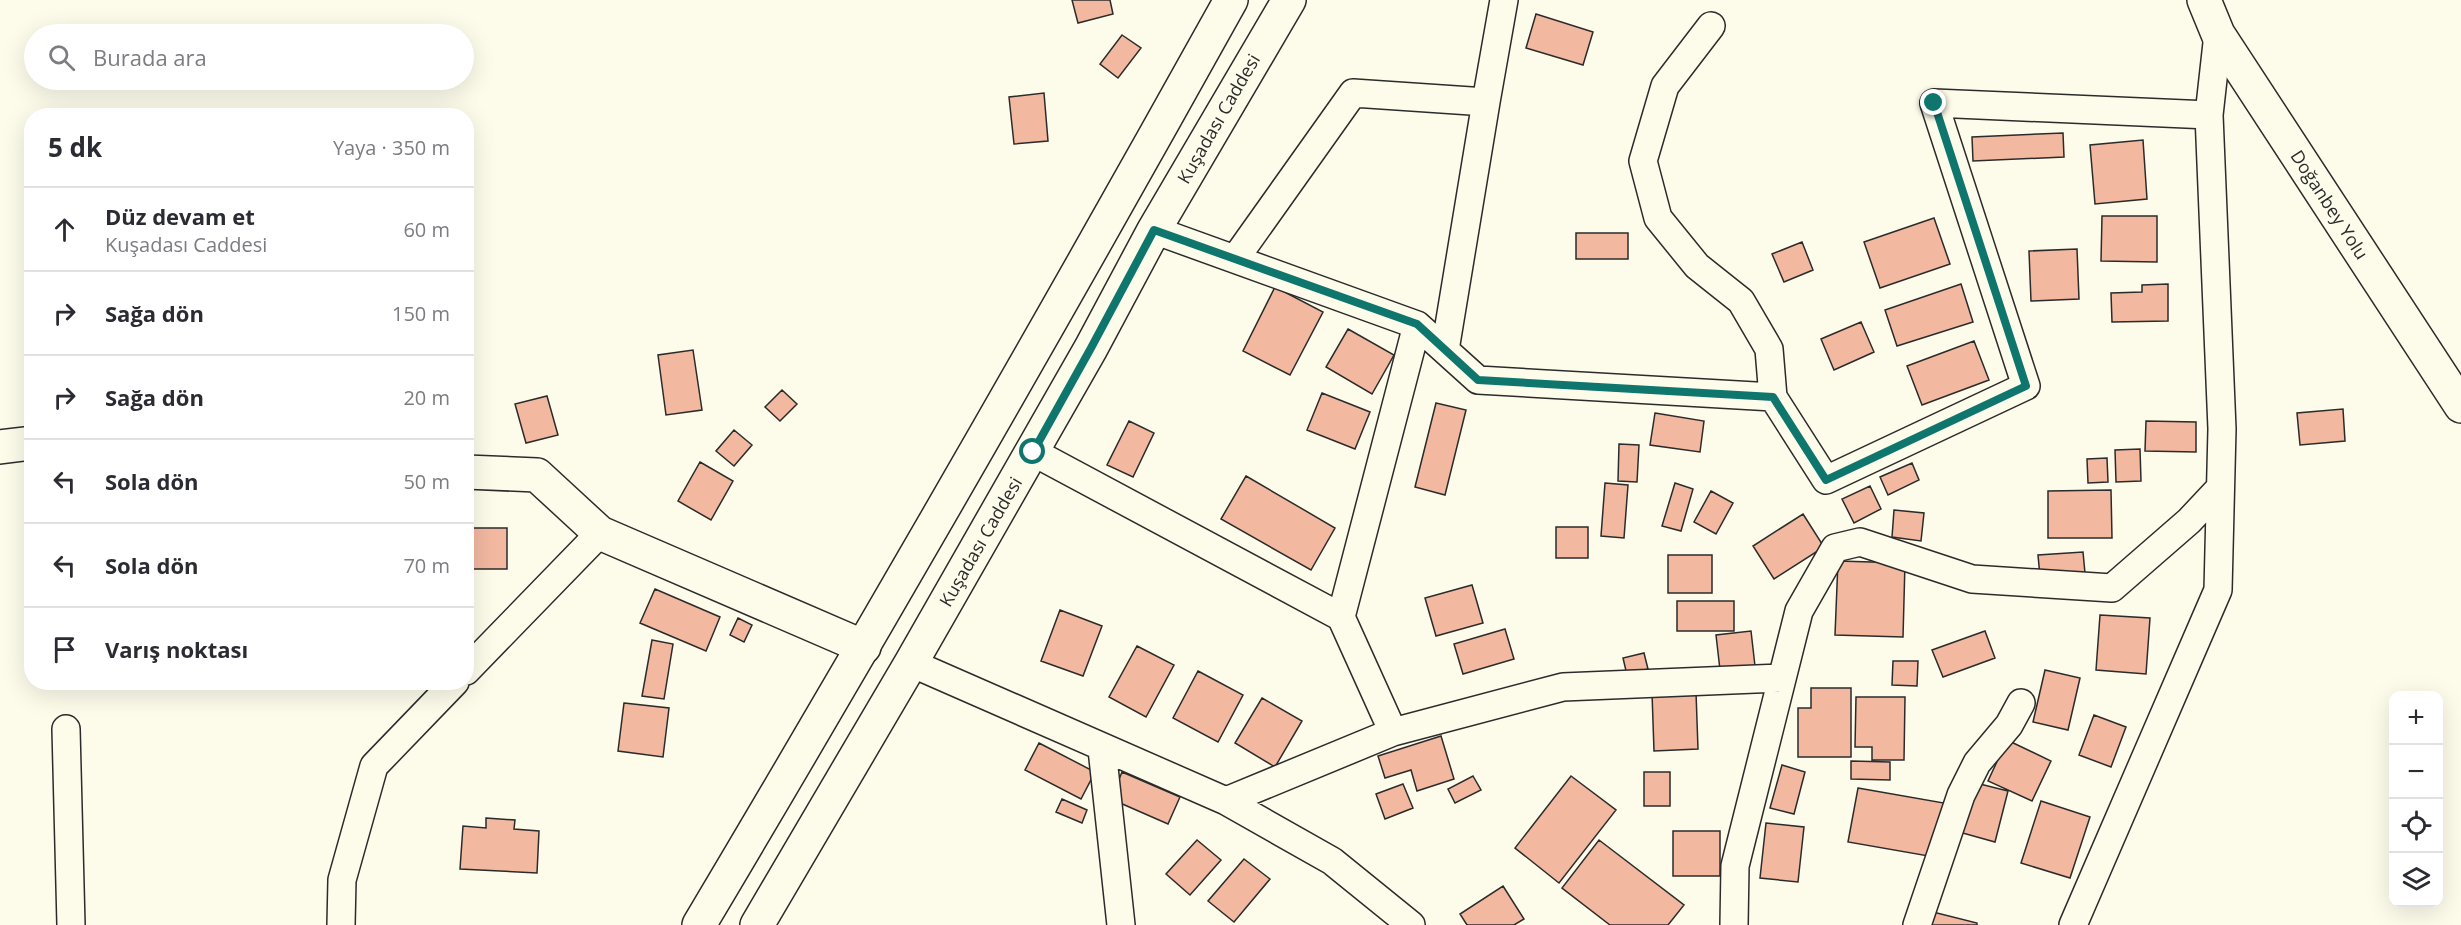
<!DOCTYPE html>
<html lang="tr">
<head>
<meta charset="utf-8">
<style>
	body { margin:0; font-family:"Open Sans",sans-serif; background:#f7f7f7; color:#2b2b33 }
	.controls { position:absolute; right:18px; bottom:18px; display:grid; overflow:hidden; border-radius:12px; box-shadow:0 6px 24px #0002 }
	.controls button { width:54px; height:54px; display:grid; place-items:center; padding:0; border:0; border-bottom:2px solid #e1e1e2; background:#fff; color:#2b2b33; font:30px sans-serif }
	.stop { position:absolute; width:18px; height:18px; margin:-14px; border:4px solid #0f766e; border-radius:50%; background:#fff }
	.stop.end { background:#0f766e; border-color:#fff; box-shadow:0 2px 6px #0008 }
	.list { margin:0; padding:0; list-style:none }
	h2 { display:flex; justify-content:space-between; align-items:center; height:78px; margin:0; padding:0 24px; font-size:26px }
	h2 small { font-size:20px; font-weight:400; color:#7c7c81 }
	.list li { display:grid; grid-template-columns:39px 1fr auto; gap:18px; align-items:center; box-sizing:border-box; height:84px; padding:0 24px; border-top:2px solid #e1e1e2 }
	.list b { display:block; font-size:22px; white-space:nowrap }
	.list p { margin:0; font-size:20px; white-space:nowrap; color:#7c7c81 }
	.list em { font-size:20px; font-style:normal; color:#7c7c81 }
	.icon { flex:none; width:33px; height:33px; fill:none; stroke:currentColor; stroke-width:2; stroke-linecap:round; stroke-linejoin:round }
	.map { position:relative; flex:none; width:2461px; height:925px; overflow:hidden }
	.search { position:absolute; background:#fff; box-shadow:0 6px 24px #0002; left:24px; top:24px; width:450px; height:66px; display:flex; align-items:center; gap:15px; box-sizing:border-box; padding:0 21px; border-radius:33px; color:#7c7c81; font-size:22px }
	.panel { position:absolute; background:#fff; box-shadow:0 6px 24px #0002; left:24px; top:108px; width:450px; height:582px; border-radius:24px }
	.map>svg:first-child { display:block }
</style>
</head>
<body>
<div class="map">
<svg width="2461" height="925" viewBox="0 0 2461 925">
	<rect width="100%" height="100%" fill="#fdfbea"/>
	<path fill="#f2b8a0" stroke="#2b2b2b" stroke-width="1.5" d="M1072,0H1110L1113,14L1078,23Z
		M1536,14L1593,32L1583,65L1526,48Z
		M1122,35L1141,48L1118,78L1100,64Z
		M1044,93L1048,141L1014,144L1009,97Z
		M2063,133L2064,157L1973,161L1972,137Z
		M2143,140L2147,199L2095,204L2090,145Z
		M2102,216H2157V262L2101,261Z
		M1934,218L1950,264L1880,288L1864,242Z
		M1576,233H1628V259H1576Z
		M1802,242L1813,270L1784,282L1772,254Z
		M2077,249L2079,299L2031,301L2029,251Z
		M1961,284L1973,322L1897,346L1885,310Z
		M2168,284V321L2112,322L2111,293L2142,292V285Z
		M1275,287L1323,312L1290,375L1243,351Z
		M1861,322L1874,352L1834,370L1821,339Z
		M1348,329L1394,355L1372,394L1326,367Z
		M1974,341L1989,380L1922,405L1907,366Z
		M693,350L702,410L666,415L658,355Z
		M782,390L797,404L780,421L765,407Z
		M1322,393L1370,412L1355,449L1307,430Z
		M547,396L558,435L526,443L515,404Z
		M1436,403L1466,410L1445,495L1415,487Z
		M2343,409L2345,441L2300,445L2297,413Z
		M1655,413L1704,421L1700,452L1650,445Z
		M1129,421L1154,433L1133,477L1107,465Z
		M2146,421L2196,422V452L2145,451Z
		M734,430L752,445L734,466L716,451Z
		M1619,444L1639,445L1637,482L1618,481Z
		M2140,449L2141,481L2116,482L2115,450Z
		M2107,458L2108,482L2088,483L2087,459Z
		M700,462L733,481L711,520L678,501Z
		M1912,463L1919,480L1888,495L1880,477Z
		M1246,476L1335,528L1311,570L1221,519Z
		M1605,483L1628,485L1624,538L1601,536Z
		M1675,483L1693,489L1681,531L1662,526Z
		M1870,486L1881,509L1854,523L1842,499Z
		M2111,490L2112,538H2048V491Z
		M1711,491L1733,503L1716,534L1694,522Z
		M1894,510L1924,513L1921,541L1892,537Z
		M1803,514L1824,547L1774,579L1753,546Z
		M1556,527H1588V558H1556Z
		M466,528H507V569H466Z
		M2083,552L2085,573L2040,577L2038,555Z
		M1668,555H1712V593H1668Z
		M1838,561L1905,563L1903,637L1835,635Z
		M1472,585L1483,623L1436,636L1425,598Z
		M655,589L720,617L706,651L640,623Z
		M1677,601H1734V631H1677Z
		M1060,610L1102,626L1083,676L1041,661Z
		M2100,615L2150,618L2146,674L2096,670Z
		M738,618L752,625L744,642L730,635Z
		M1505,629L1514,659L1463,674L1454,644Z
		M1751,631L1755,666L1720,670L1716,635Z
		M1985,631L1995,658L1943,677L1932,650Z
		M652,640L673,644L664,699L642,696Z
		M1137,646L1174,665L1146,717L1109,697Z
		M1644,653L1648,669L1627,675L1623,658Z
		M1893,661H1918L1917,686L1892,685Z
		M2045,670L2080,678L2068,730L2033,722Z
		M1198,671L1243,695L1218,742L1173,718Z
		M1811,688H1851V757H1798V708H1811Z
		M1696,692L1698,749L1654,751L1652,693Z
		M1856,697H1905L1904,760H1872V747H1855Z
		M1262,698L1302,721L1275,767L1235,743Z
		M624,703L669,708L663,757L618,751Z
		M2094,715L2126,727L2111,767L2079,755Z
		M1441,736L1454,779L1417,791L1411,770L1385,778L1378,756Z
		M2007,740L2051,761L2032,801L1988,781Z
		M1039,743L1095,772L1081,799L1025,770Z
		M1851,761L1890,762V780L1851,779Z
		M1782,765L1805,772L1794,814L1770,808Z
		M1122,772L1180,797L1168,824L1111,799Z
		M1644,772H1670V806H1644Z
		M1473,776L1481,790L1455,803L1448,789Z
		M1571,776L1616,810L1559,883L1515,848Z
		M1972,782L2008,791L1995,842L1959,832Z
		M1403,784L1413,808L1385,819L1376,794Z
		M1858,788L1944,803L1934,857L1848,842Z
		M1062,799L1087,810L1082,823L1056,812Z
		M2041,801L2090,817L2070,878L2021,863Z
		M486,818L515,820L514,829L539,831L537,873L460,869L463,826L486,828Z
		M1766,823L1804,827L1798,882L1760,878Z
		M1673,831H1720V876H1673Z
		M1197,840L1221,860L1190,895L1166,874Z
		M1599,840L1684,905L1668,925H1610L1562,888Z
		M1244,859L1270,879L1234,922L1208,901Z
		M1503,886L1524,919L1514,925H1467L1460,914Z
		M1929,911L1977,923V925H1926Z"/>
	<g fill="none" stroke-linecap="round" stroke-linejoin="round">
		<g stroke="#2b2b2b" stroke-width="30">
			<path id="minor" d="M1711,26L1665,86L1643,161L1658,218L1697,266L1741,301L1769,349L1773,397
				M1154,230L1417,325L1478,380L1773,397L1826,480L2026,386L1934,103L2209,115
				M1235,259L1353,93L1486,102L1504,0
				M1445,350L1486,102
				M1033,452L1341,617
				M911,663L1226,801L1332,861L1411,925
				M466,671L600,533
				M66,729L71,925
				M1393,732L1563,687L1782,678
				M1102,749L1121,925
				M1226,801L1393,732L1341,617L1417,325
				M341,925L342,880L374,766L455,682
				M1734,925L1735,866L1799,611L1835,548L1860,542L1972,579L2112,588L2189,521L2220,488
				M1917,925L1961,795L1977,763L2009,725L2021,703
				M2073,925L2218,590L2222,429L2209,115L2218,34"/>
		</g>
		<g stroke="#2b2b2b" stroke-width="36">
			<path id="tertiary" d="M0,447L32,443
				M466,472L537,475L600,533L864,647"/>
		</g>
		<g stroke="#2b2b2b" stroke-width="36">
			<path id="secondary" d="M2204,0L2218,34L2461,406"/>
		</g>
		<g stroke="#2b2b2b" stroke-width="36">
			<path id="primary" d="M699,925C881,619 1058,311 1231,0
				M757,925L911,663L1091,348L1154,230L1289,0"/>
		</g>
		<use href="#minor" stroke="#fdfbea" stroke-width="27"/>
		<use href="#tertiary" stroke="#fdfbea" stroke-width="33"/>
		<use href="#secondary" stroke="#fdfbea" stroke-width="33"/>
		<use href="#primary" stroke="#fdfbea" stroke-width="33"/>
	</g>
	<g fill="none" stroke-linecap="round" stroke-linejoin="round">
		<path stroke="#0f766e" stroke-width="8" d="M1033,452L1091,348L1154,230L1417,324L1478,380L1773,397L1826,480L2026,386L1934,103"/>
	</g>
	<g text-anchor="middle" stroke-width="4.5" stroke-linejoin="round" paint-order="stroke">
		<g font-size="18" fill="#2b2b2b" stroke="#fdfbea">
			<text transform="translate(1219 119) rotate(-60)" y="6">Kuşadası Caddesi</text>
			<text transform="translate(2329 205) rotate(57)" y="6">Doğanbey Yolu</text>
			<text transform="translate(981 542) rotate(-60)" y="6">Kuşadası Caddesi</text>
		</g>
	</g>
</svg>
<div class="controls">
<button>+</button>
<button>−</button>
<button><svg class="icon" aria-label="locate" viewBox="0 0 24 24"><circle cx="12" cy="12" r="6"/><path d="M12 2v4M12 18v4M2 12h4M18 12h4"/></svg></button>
<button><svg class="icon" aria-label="layers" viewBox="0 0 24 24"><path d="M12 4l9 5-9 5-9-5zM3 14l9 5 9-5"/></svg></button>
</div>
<div class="stop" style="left:1033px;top:452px"></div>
<div class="stop end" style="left:1934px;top:103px"></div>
<div class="search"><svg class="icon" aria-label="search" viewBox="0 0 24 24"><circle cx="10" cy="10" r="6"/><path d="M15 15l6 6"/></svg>Burada ara</div>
<section class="panel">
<h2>5 dk<small>Yaya · 350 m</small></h2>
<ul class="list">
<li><svg class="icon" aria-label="ahead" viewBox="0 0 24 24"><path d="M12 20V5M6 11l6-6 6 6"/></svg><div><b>Düz devam et</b><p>Kuşadası Caddesi</p></div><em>60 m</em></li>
<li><svg class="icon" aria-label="right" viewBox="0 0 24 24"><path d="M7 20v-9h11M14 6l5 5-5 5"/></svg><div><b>Sağa dön</b></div><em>150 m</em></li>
<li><svg class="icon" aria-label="right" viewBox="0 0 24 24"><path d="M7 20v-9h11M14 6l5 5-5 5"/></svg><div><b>Sağa dön</b></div><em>20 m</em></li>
<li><svg class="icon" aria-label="left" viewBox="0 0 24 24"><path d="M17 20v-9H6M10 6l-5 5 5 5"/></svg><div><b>Sola dön</b></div><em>50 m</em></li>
<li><svg class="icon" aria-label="left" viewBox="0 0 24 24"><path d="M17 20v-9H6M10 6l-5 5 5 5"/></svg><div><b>Sola dön</b></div><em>70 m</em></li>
<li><svg class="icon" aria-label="arrive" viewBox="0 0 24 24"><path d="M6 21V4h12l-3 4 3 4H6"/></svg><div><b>Varış noktası</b></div></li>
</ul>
</section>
</div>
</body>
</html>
